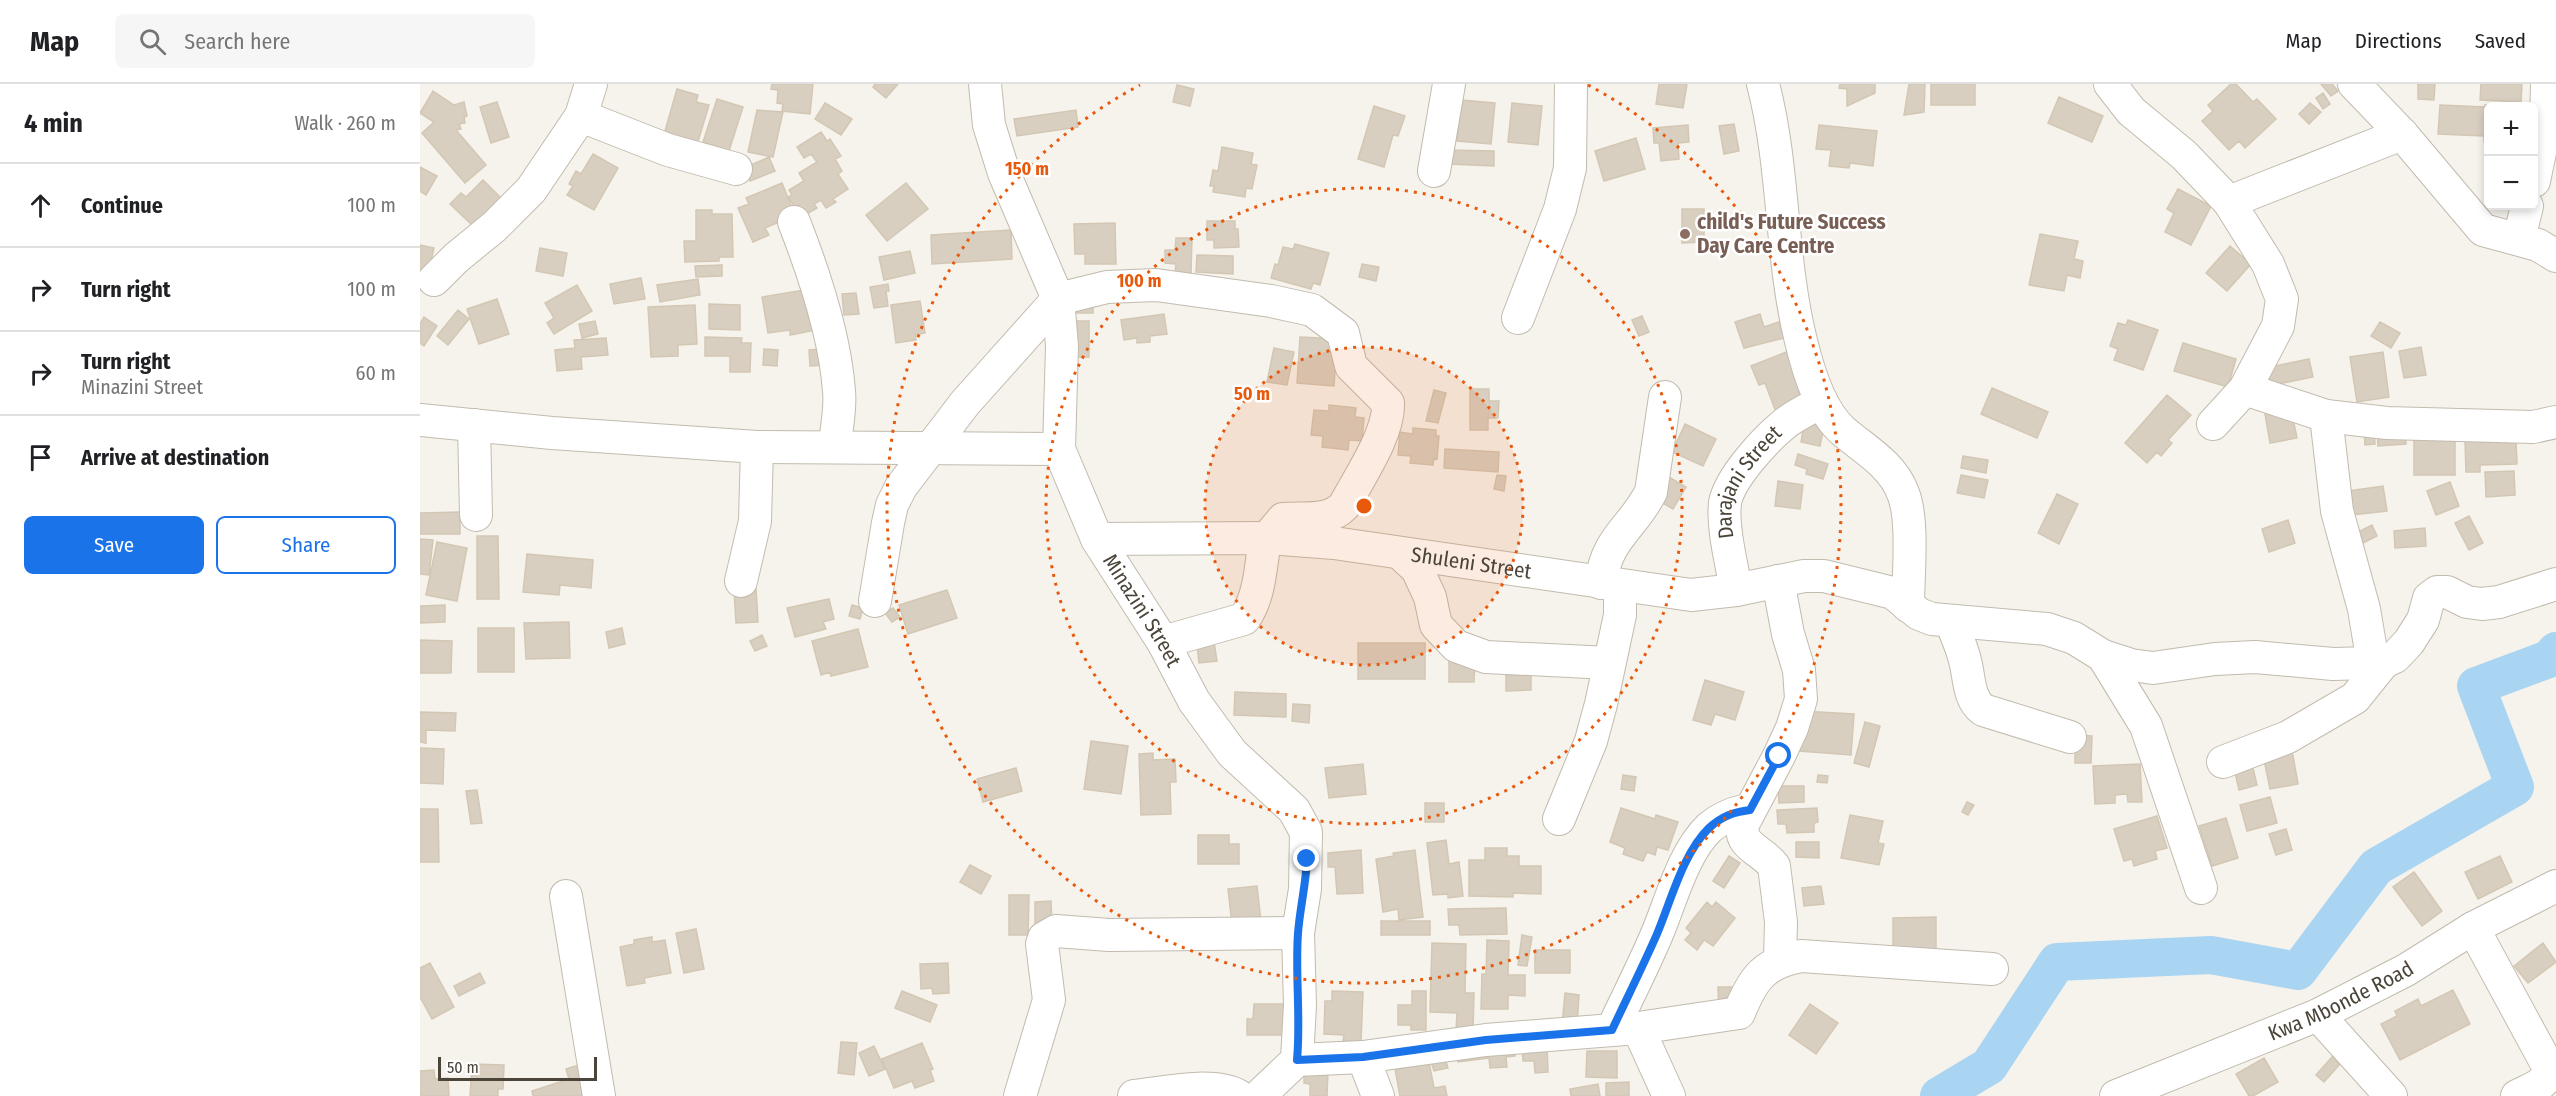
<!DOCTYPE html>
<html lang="en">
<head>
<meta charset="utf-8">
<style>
	body { margin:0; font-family:"Fira Sans Condensed",sans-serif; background:#f6f6f6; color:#202124 }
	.controls { position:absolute; right:18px; top:18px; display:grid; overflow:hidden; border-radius:9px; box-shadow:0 3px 9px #0003 }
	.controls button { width:54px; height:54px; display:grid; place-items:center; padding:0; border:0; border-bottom:2px solid #e0e0e0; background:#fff; color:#202124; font:30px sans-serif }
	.scale { position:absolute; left:18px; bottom:15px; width:159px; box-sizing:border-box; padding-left:6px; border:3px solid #4b4439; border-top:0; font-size:16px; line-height:21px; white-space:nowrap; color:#4b4439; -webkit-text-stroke:4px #fff; paint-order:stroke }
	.stop { position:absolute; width:18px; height:18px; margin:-14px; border:4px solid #1a73e8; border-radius:50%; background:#fff }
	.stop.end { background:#1a73e8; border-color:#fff; box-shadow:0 2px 6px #0008 }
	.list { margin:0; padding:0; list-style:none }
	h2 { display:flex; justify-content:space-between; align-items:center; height:78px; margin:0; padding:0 24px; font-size:26px }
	h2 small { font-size:20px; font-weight:400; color:#757577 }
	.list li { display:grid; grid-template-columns:39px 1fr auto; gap:18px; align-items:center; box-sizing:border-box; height:84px; padding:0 24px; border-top:2px solid #e0e0e0 }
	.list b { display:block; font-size:22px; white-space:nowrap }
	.list p { margin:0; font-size:20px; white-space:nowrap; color:#757577 }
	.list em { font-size:20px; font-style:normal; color:#757577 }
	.actions { display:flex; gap:12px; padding:18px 24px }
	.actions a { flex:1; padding:14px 0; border:2px solid #1a73e8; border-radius:9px; text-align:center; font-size:21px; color:#1a73e8 }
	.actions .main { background:#1a73e8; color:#fff }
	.icon { flex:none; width:33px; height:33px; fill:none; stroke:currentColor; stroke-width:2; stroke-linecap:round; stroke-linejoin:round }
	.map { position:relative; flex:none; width:2136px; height:1012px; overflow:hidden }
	header { display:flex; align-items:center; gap:36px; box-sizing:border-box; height:84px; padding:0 30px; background:#fff; border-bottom:2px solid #e0e0e0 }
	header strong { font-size:28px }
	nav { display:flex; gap:33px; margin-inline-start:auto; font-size:21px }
	.search { width:420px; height:54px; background:#f6f6f6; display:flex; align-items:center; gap:15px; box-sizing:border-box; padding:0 21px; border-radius:9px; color:#757577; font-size:22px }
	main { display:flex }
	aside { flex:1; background:#fff }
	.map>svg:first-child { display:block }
</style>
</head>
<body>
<header>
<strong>Map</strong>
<div class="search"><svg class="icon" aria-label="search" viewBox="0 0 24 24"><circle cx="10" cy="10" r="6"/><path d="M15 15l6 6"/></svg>Search here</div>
<nav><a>Map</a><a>Directions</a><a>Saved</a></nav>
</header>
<main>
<aside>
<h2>4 min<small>Walk · 260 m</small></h2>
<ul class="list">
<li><svg class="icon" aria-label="ahead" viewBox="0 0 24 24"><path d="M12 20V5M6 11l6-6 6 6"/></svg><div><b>Continue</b></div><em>100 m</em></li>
<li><svg class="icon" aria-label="right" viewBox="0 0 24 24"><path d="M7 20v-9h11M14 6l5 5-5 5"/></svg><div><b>Turn right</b></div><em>100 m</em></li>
<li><svg class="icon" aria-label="right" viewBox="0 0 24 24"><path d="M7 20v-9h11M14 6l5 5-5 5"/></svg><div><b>Turn right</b><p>Minazini Street</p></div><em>60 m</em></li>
<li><svg class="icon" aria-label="arrive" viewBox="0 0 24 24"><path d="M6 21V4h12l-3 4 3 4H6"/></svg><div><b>Arrive at destination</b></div></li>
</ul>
<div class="actions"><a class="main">Save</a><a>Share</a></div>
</aside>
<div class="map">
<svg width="2136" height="1012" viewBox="0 0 2136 1012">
	<rect width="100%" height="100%" fill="#f6f3ec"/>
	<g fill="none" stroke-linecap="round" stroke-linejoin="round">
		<path stroke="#a9d4f2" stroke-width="38" d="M1519,1012L1569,982L1637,878L1791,871L1878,887L1956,783L2095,703L2056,602L2129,575L2136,567"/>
	</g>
	<path fill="#d8cfc1" stroke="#d3c7b4" stroke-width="1.5" d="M352,0H393L390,30L362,27L363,20L357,19L358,6L351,5Z
		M455,0H478L466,14L453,3Z
		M1239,0H1267L1263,24L1236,20Z
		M1420,0H1455V9L1427,22V5L1419,4Z
		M1489,0H1505L1504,28L1484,31Z
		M1511,0H1555V21H1511Z
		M1811,0H1816L1833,18L1837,15L1856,35L1825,64L1819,57L1809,66L1782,37L1793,27L1788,21Z
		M1901,0H1912L1918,7L1911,12Z
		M1998,0H2015L2014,16L1998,15Z
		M2061,0H2102L2101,18L2060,16Z
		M757,1L774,5L770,22L753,18Z
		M257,5L278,11L276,18L289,21L277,61L243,54Z
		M13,7L34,21L44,18L47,32L44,33L45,39L39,40L41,45L36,46L66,81L45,99L2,49L14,38L0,29Z
		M1903,9L1910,20L1903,25L1896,14Z
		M1639,13L1683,32L1672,58L1628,39Z
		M297,15L323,23L309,67L283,58Z
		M1041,16L1075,19L1071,60L1037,57Z
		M77,18L89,53L71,59L60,23Z
		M405,19L432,35L421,51L395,35Z
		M1092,19L1122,22L1118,61L1088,58Z
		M1890,19L1901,28L1889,40L1879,30Z
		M2020,21L2065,23V21L2100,22H2068V57H2064V52L2018,50Z
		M954,22L985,32L978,52L973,51L964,83L938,75Z
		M337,26L363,28L353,73L328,68Z
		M656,26L658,43L597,52L594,35Z
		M1314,40L1319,67L1304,70L1299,42Z
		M1268,41L1269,58L1258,59L1259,75L1241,77L1239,59H1234L1233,44Z
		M1399,41L1457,47L1453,82L1430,79L1429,84L1409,82L1411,66L1396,65Z
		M401,48L407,57L410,55L421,72L415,75L422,87L418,90L428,105L413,115L416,118L406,124L401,116L394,120L397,124L385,131L379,121L375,123L368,113L372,111L369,106L384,97L379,89L397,78L391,70L384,74L377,63Z
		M1216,54L1225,85L1184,97L1175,67Z
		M802,63L833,69L831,80L837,81L832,105L826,104L825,113L793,108L794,102H790L793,86L798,87Z
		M1028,66L1074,67V82L1028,80Z
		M173,70L198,84L174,126L147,111L153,102L149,100L156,87L161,90Z
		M349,73L355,87L330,97L324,84Z
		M0,83L17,92L6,111L0,107Z
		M63,96L81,114L53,142L30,120L41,109L46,113Z
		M362,99L375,131L345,144L349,151L333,158L318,124L329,120L326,114Z
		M486,99L508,125L467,157L446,131Z
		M1758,105L1791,122L1771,161L1745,148L1754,129L1747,125Z
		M1262,125H1284V158L1262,159Z
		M276,126H292V130H312L313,173H299V177L265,178L264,157H276Z
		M787,137H815V145H818L819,163L794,164V156H787Z
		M695,139L696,180H665V170H655L654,140Z
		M591,146L592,175L512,180L511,151Z
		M1620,150L1658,157L1654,175L1663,177L1660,194L1647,191L1644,207L1609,201Z
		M756,154H772L771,189H755L756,180L745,179V166H755Z
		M875,160L909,169L900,201L893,199L891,205L851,194L855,180L858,181L863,163L873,165Z
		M0,161L14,164L8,190L0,188Z
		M1810,162L1831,180L1807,207L1786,189Z
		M120,164L147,169L143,192L116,187Z
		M490,167L495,189L464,196L459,173Z
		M777,171L813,172V190L776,188Z
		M942,180L959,183L956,197L939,193Z
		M302,181V192L276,193L275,182Z
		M221,194L225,215L194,220L190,200Z
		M278,195L280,211L240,218L237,201Z
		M468,200L469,207H466L468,222L454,224L450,203Z
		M157,201L172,227L134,250L127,239L134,234L125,219Z
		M390,205L396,246L370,251V246L348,249L342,213Z
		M436,209L439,230L424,231L422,210Z
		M652,214H673V229H652Z
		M77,215L89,250L59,260L47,225Z
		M500,217L505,249L495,251L496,256L476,259L471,221Z
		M289,220L320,221V246L289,245Z
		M275,221L277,260L258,261V272L231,273L228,223Z
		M38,226L49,235L28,261L17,252Z
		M744,230L747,250L730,252V258L717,259V254L704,256L701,236Z
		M1340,230L1344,243L1359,238L1364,254L1324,264L1315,238Z
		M1222,232L1229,248L1219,252L1212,236Z
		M4,233L17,242L4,262L0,259V240Z
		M1708,236L1738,246L1723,286L1694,276L1698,265L1690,262L1698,239L1706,241Z
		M175,237L178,250L162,254L159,240Z
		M656,237H669V273H655Z
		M1960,238L1980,249L1971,264L1951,252Z
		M285,253L322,254L321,259H331L330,288H310V272H285Z
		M880,253L917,255L914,302L877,299Z
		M186,254L188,271L161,273L162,285L137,287L135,266L155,264L154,256Z
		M1763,259L1816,275L1808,303L1754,287Z
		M2001,263L2006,291L1984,294L1979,267Z
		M854,264L874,268L867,301L847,298Z
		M344,265L358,266L357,282L343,281Z
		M403,265L405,281L390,282L389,266Z
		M1369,267L1388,316L1356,328L1345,299L1339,301L1331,282Z
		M1963,268L1969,313L1937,318L1930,273Z
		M1889,275L1893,293L1839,304L1836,286Z
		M1572,304L1628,328L1617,354L1561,330Z
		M1050,305H1069V317H1079L1078,334H1068V346H1050Z
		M1014,306L1026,309L1018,339L1006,337Z
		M1747,311L1771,331L1748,356L1752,359L1741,372L1737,368L1727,379L1705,359Z
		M909,321L936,324L935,333L944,334L942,357L929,356L928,366L902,363L903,352L891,351L894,326L909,327Z
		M1871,325L1877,354L1850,359L1845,330Z
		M1385,335L1405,338L1400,362L1381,358Z
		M1265,340L1296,355L1283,382L1252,368Z
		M993,344L1016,346V352H1019L1017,375L1014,374L1013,381L990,379L991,372L978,371L980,348L993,350Z
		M1985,344L1986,360L1958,362L1957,345Z
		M1954,345L1955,360L1945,361L1944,346Z
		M1994,349H2035V391H1994Z
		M2096,355L2097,380L2060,381V388H2046L2045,356Z
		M1025,365L1079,368L1078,388L1024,384Z
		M1378,370L1408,380L1403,395L1386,390L1387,385L1375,381Z
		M1543,372L1568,376L1566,389L1541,384Z
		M2094,387L2095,411L2066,413L2065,388Z
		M1077,391L1086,392L1084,407L1074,405Z
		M1541,391L1568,396L1564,414L1537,409Z
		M1247,392L1266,403L1253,425L1234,414Z
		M1358,397L1383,401L1380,425L1355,422Z
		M2030,398L2039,422L2016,431L2007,407Z
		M1963,402L1967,427L1932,431L1929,407Z
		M1637,410L1658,420L1639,460L1618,449Z
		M40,428V450H0V429Z
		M2049,432L2063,459L2049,466L2035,439Z
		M1868,436L1875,459L1849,468L1842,445Z
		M1952,441L1957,452L1943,459L1938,448Z
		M2005,444L2006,462L1975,464L1974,447Z
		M57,452H78L79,515H57Z
		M0,455L13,456L9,491L0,490Z
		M17,458L47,464L37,517L6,511Z
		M107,470L173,476L171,504L140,501L139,511L103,508Z
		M336,504L338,538L316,539L314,506Z
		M527,506L537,534L488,550L479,521Z
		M409,515L414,535L403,538L406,545L375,553L367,524Z
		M25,521V538L0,539V522Z
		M432,521L443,524L440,535L429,532Z
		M473,524L480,533L472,538L465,529Z
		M149,538L150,574L106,575L104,539Z
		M58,544H94V588H58Z
		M202,544L205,560L189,564L186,548Z
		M438,545L448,583L411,592L410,588L401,591L392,557Z
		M342,551L347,562L335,567L330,557Z
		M793,551L797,577L779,579L776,553Z
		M0,556L32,557L31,589H0Z
		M938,559H1005V595H938Z
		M1029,576L1055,577L1054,598H1029Z
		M1086,591H1111V606L1086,607Z
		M1285,596L1324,608L1315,636L1295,630L1291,641L1273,636Z
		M815,608L866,610V633L814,631Z
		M873,620L890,621L889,639L872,637Z
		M1381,627L1434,630L1431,671L1379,667Z
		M0,628L36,629L35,647L6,646V659L0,658Z
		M1445,638L1460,642L1449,683L1434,679Z
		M1655,651L1672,652L1671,679H1655Z
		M671,657L708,662L701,710L664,705Z
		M0,664L24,665L23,700L0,699Z
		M1872,666L1878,700L1850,705L1843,671Z
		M733,669V676L755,675L756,698H750L751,730L721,731L719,670Z
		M1830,671L1837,701L1819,706L1812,675Z
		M943,680L946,710L909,714L905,684Z
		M1720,680L1722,718H1708L1707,710L1695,711V719L1675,720L1673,682Z
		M596,684L602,707L563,718L557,695Z
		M1203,691L1216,693L1214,707L1201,705Z
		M1398,691L1408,692L1407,699L1397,698Z
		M1358,702H1384V718L1359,719Z
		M57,706L62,739L51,740L46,707Z
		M1850,713L1857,739L1827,747L1820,721Z
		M1547,718L1554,721L1548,731L1542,728Z
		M1005,719H1024V738H1005Z
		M1201,724L1235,735L1236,731L1258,738L1248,766L1237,763L1235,771L1227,768L1223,777L1203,770L1205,764L1190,758Z
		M1397,724L1398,738L1394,739V748L1367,749L1366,740H1358L1357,726Z
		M0,725H18L19,778H0Z
		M1430,731L1463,737L1458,759L1464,760L1459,781L1421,774Z
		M1737,732L1747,764L1735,767L1737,775L1714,782L1712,775L1704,777L1694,745Z
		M1806,734L1818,774L1792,782L1779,742Z
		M1866,745L1872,766L1856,771L1849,750Z
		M778,751H809V760H819V780H778Z
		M1026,756L1029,780L1039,778L1043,812L1028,814V810L1013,811L1007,759Z
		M1376,758H1399V774L1376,773Z
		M1065,764H1087V772H1099V782H1121V810L1093,809V813L1049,812V776H1065Z
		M941,766L943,809L917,810L915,783H908V769Z
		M995,766L1003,833L979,836L978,825L963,828L956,775L974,772L973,769Z
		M1309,772L1320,779L1304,804L1293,797Z
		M2080,772L2092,798L2058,815L2045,788Z
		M550,781L571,792L561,810L540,798Z
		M1994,788L2022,827L2002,842L1973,803Z
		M837,802L841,837L812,840L808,805Z
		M1401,802L1404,820L1384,822L1382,804Z
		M589,811H609L608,851H589Z
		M631,817L632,843L615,844V818Z
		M1287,818L1292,823L1296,818L1315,834L1293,862L1284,856L1277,866L1265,856L1271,849L1266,844Z
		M1086,824L1087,850L1040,851L1039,841H1029L1028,825Z
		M1516,833V866L1473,867V834Z
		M961,837H1010V851H961Z
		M276,845L284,885L264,889L256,849Z
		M1102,851L1112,853L1107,882L1098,881Z
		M232,853V858L245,856L251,889L224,894L225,899L207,902L200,863L214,860V856Z
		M1067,856L1089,857L1088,891H1105V912L1088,911V925H1061L1062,890H1066Z
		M1012,859L1046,860L1045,909H1054L1053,947H1036L1037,929L1010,928Z
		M2123,859L2136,878L2108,899L2094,882Z
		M1115,866H1150V889H1115Z
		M10,879L34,923L12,935L0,913V884Z
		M528,879L529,909L513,910L512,904L501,905L500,880Z
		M60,889L65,899L39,912L34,902Z
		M1298,903H1314L1315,928L1299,929Z
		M2033,906L2050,940L1980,976L1961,940L1977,932L1975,927L1998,915L2001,922Z
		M482,907L517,921L510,938L475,924Z
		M912,907L943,908L941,958L923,957L924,951L904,950L905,917H912Z
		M992,907H1006V946H991V941H978V921H992Z
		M1145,909L1159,911L1157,942L1142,941Z
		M834,920H871L870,951H827V935H833Z
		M1390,920L1418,939L1396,970L1369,951Z
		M1093,957L1095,972L1086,973L1087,983L1070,984L1069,974L1038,978L1036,963Z
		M421,958L437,959L434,991L418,989Z
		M502,959L513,985L510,986L514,997L495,1004L492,997L474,1004L462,975Z
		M454,962L465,985L449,992L439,969Z
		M1127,962L1128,988L1115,989L1114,977H1103L1102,963Z
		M1920,964L1928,971L1904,998L1896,991Z
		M1167,967H1197V994L1166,993Z
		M1008,973L1014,1004L1025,1002L1027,1012H980L975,985L984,984L983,977Z
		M1025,974L1028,984L1014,987L1011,978Z
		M1844,974L1858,998L1833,1012H1829L1816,990Z
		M52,980L84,981L83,1005H78V1012H50Z
		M162,980L167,1012H113L112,1007L149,995L146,985Z
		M14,986L15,995L28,994L29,1012H0V987Z
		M884,987H908L907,1012H890V1000L884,999Z
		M1209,998V1012H1186V999Z
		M1178,1000L1180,1012H1151L1150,1005Z"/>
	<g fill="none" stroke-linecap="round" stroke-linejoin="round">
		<g stroke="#c2bbae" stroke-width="34">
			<g id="minor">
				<path id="s1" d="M565,0L569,41L584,89L638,215L642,262L639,365L677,455L743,558L774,617L812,669L874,726L886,748L885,805L878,849L880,921L877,976L839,1012"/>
				<path d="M1343,0C1365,84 1360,173 1381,257C1388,286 1400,327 1423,347C1445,366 1472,380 1483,409C1494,436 1488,492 1488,522"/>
				<path d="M1690,0L1711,27L1764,71L1809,118L1848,180L1862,215L1858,242L1825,305L1793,340"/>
				<path d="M1934,0L1982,50L2063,146L2118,161L2136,172"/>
				<path d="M161,32L248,66L316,85"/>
				<path d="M1014,87L1029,0"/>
				<path d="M2114,97L2126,39L2127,0"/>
				<path d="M1809,118L1982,50"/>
				<path d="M374,138C394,189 415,251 419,307C421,325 416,345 415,362"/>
				<path d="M2099,155L2107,122"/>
				<path d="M14,196L36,174L74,143L111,106L161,32L171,0"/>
				<path d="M1098,234L1140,125L1150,84L1151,0"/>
				<path d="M1825,305L1906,332L1967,339L2113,343L2136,338"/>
				<path d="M1906,332L1917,427L1944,525L1953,579"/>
				<path d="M0,336L132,349L337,363L639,365"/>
				<path d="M54,341L56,431"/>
				<path id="s2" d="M677,455L847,454L914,459L1271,511L1316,506L1384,492H1404L1473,509L1499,530L1512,535L1627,545L1654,554L1683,572L1711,581L1733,584L1795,575L1835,573L1913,580L1953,579L1964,578L1975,573L1989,558L2003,536L2009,514L2017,508H2027L2047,518L2062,520L2079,518L2136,500"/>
				<path d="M982,471L997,485L1010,513L1016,541L1036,562L1066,573L1189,579"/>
				<path d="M321,497L335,437L337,363"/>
				<path d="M1358,497L1368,550L1379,586L1381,615L1372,644L1359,672L1323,740C1318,762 1342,766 1354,782L1361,838L1360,876"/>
				<path d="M1181,499C1186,454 1212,445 1231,408L1245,313"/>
				<path id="s3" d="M1316,506C1312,481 1302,444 1305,419C1309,395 1344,357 1362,342C1373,332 1389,325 1402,318"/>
				<path d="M455,517L468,439L472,421L481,403L545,319L638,215L687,203L736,201L851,217L892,226L923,249L931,282L968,319C970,349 938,395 924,422C907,439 884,433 863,435L847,454"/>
				<path d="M1531,537C1535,549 1541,561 1544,573C1550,591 1547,614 1563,626L1650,653"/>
				<path d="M743,558L824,535C840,514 841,480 845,454"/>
				<path d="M1683,572L1726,642L1781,804"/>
				<path d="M1803,678L1868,653L1935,614L1964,578"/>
				<path d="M1139,735L1171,657L1181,620L1200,531V502"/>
				<path d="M146,812L179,1012"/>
				<path d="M2053,844L2129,984C2128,1001 2110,1005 2097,1012"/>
				<path d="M1898,931L1971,1012"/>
				<path d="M1218,944L1249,1012"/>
				<path d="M1192,946C1207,914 1223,883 1237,850C1251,817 1263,769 1289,744C1302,733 1314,728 1330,726"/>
				<path d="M943,973L958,1012"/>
				<path d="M877,976L943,973L1066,956L1218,944L1319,929C1333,894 1344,879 1381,872L1572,885"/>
				<path d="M600,1012L629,916L622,860L624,854L636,847L689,851L878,849"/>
				<path d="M714,1012C742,1009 793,997 819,1012"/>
				<path id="s4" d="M1696,1012L1898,931L1986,886L2053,844L2136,802"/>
			</g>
		</g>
		<use href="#minor" stroke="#fff" stroke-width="32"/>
	</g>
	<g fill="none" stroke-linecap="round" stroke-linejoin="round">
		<path stroke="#1a73e8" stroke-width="8" d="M887,775C886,800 880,824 878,849C875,891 881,934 877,976L943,973L1066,956L1192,946C1207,914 1223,882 1237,850C1251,817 1263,769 1289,744C1302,732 1314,728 1330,726L1359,672"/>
	</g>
	<circle cx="944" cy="422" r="159" fill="#e8590c" fill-opacity=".12"/>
	<g fill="none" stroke="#e8590c" stroke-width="3" stroke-dasharray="3 6">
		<circle cx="944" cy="422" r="159"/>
		<circle cx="944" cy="422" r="318"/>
		<path d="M1168 1A477 477 0 1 1 720 1"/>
	</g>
	<circle fill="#8d6e63" stroke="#fff" stroke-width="2" cx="1265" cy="150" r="6"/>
	<g text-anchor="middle" stroke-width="5" stroke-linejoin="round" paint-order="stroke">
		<g font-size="21" font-weight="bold" fill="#785e54" stroke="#fff" text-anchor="start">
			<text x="1277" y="145">child's Future Success<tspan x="1277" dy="24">Day Care Centre</tspan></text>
		</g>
		<g font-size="21" fill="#4b4439" stroke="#fff">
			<text dy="7" stroke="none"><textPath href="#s3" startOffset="116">Darajani Street</textPath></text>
			<text dy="7" stroke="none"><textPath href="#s2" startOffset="376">Shuleni Street</textPath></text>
			<text dy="7" stroke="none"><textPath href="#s1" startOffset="561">Minazini Street</textPath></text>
			<text dy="7" stroke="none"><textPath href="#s4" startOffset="244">Kwa Mbonde Road</textPath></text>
		</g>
	</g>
	<circle cx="944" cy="422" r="9" fill="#e8590c" stroke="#fff" stroke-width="3"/>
	<g font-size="18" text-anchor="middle" font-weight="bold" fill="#e8590c" stroke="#fff" stroke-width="5" stroke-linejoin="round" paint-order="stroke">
		<text x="607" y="91">150 m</text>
		<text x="719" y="203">100 m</text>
		<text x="832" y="316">50 m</text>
	</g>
</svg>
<div class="controls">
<button>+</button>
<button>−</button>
</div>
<div class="scale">50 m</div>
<div class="stop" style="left:1359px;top:672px"></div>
<div class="stop end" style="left:887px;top:775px"></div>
</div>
</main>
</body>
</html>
